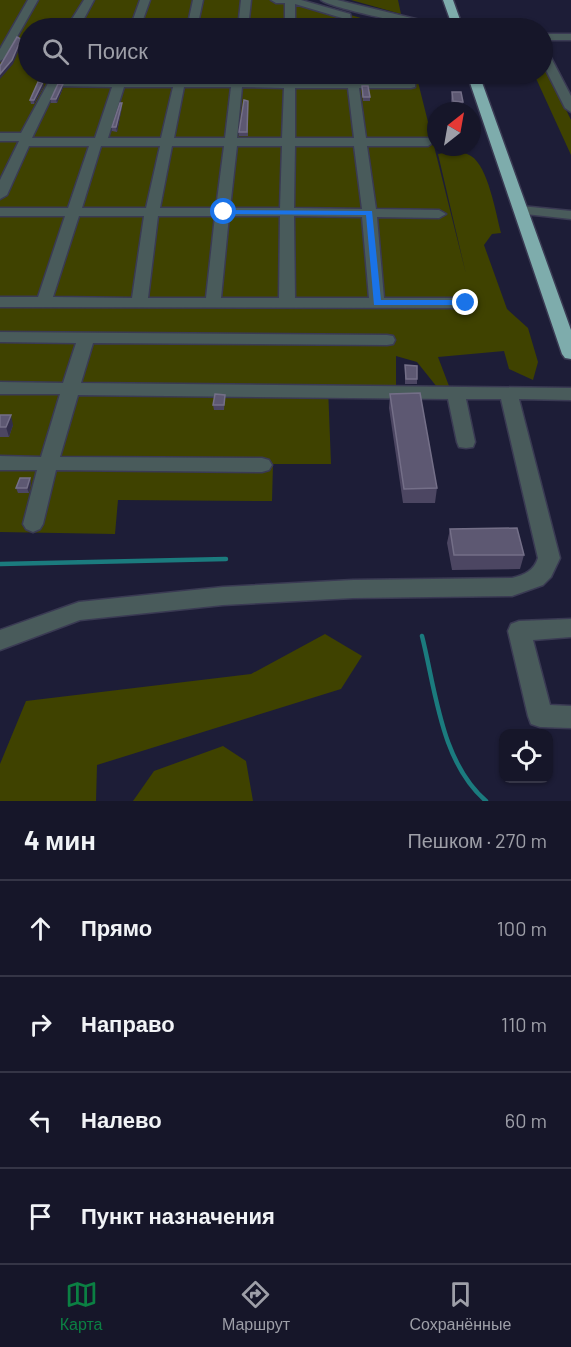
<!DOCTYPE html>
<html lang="ru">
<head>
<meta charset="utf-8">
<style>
	body { margin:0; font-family:Barlow,sans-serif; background:#232335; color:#f1f3f6 }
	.controls { position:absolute; right:18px; bottom:18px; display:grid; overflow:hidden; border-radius:12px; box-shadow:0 2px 4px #0004 }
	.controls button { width:54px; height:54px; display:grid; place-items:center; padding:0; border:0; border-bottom:2px solid #353546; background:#161629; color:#f1f3f6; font:30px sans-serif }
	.compass { position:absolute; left:427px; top:102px; width:54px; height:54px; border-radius:50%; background:#161629; box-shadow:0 2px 4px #0004; rotate:31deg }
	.stop { position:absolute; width:18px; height:18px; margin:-14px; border:4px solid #1a73e8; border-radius:50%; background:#fff }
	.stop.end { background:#1a73e8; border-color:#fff; box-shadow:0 2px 6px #0008 }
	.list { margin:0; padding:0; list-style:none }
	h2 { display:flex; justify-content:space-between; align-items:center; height:78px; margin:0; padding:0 24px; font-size:26px }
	h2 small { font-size:20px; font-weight:400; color:#9e9fa8 }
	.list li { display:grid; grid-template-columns:39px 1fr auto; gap:18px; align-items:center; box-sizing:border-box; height:96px; padding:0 24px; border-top:2px solid #353546 }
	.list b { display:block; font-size:22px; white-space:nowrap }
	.list em { font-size:20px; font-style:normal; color:#9e9fa8 }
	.icon { flex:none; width:33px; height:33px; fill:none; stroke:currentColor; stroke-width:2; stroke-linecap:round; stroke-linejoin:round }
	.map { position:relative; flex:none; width:571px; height:801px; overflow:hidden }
	.search { position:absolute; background:#161629; box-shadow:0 2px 4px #0004; left:18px; right:18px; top:18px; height:66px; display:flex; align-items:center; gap:15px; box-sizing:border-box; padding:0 21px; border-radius:33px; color:#9e9fa8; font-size:22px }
	.sheet { height:462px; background:#161629 }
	nav { display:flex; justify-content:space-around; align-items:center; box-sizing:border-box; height:84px; border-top:2px solid #353546; background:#161629; font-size:16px; color:#9e9fa8 }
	nav a { display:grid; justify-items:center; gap:3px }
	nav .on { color:#0b8043 }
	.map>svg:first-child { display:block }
</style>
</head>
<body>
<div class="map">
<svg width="571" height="801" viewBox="0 0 571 801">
	<rect width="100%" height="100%" fill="#1d1d37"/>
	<path fill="#3f4200" d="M0,0H298L396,28H28V74H416L466,274L438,154C449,152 461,150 471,156C488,166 496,214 501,233L492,234L484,245L507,309L528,328L538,362L533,380L509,369L504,351L438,357L449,386L437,387L417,362L396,356V387H328L331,464H273L272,501L118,500L115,534L0,532Z
		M351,0H398L401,14Z
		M543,62L571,120V155L534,74H542Z
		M325,634L362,656L341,689L97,765L96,801H0V764L26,701L251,674Z
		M223,746L246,761L253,801H133L154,771Z"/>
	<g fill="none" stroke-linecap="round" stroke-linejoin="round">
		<path stroke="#1b7b7e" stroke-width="4.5" d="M0,564L226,559
			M422,636C436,692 441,762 486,801"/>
		<g stroke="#3a3a53" stroke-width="3">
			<path id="minor" d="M28,0H38L5,58L0,61V49Z
				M84,0H94L79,28H69L72,19Z
				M140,0H150L140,28H130Z
				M193,0H203L197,28H187Z
				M241,0H251L248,28H238Z
				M271,0H301L350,14L353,28H343L342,18L295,4V28H285V3H276Z
				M321,0H337L453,28C434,30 336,10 321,0Z
				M542,34H571V40H542Z
				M542,47L547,50L571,96V112L565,108L542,62Z
				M53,74H63L61,80H114L117,74H127L126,80H174L176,74H186L185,80L232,81L233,74H243V81H284L285,74H295V81H347V74H357L358,81L415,83V87L411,88H359L366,138H428L434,142L428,146H367L376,209L439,210L446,214L439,218L377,217L384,298H466L474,303L466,308L0,307V297H38L65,216H0V208H68L89,146H29L7,195L0,199V180L19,141H0V133H21ZM57,86L112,87L95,138H32ZM124,87H173L161,138H108ZM184,87H231L225,138H174ZM242,87L284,88L282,138H237ZM295,88H348L354,138H295ZM101,146H160L146,208H82ZM172,146H224L216,208H160ZM237,146H282L280,208H230ZM295,146H354L362,209L294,208ZM79,216H144L132,298L53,297ZM158,216H215L206,298H148ZM229,216H280L279,298H221ZM294,216L362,217L369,298H295Z
				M521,206L571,211V219L516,213L514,210Z
				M0,332L387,335L393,336L395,340L393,344L387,345L93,343L81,383L571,388V400L519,399L560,558L551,577L543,585L512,596L353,598L223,605L80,620L0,650V630L79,602L223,587L353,580L512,578C524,575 534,571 538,558L501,399H466L475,442L473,447L466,448L459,447L457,442L448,399L78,395L60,457L262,458L269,460L272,465L269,470L262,472L56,470L43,524L40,529L33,532L26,529L23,524L37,470H0V456L41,457L60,394H0V382L63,383L76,343L0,342Z
				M571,619V637L533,640L550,705L571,706V728L540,727L531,724L528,716L508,631L511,624L519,621Z"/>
		</g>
		<g stroke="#3a3a53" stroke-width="3">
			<path id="highway" d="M443,0H453L463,28H453Z
				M467,74H479L571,330V359L565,358L562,354Z"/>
		</g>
		<use href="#minor" fill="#495b5b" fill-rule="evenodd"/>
		<use href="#highway" fill="#7eacac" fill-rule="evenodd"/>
	</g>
	<path fill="#4c4662" d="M297,74H308V79H297Z
		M358,74H366V79H360Z
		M63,84V88L57,103H51V99Z
		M44,86L34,104H31L30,100Z
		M362,86L370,97V101H363Z
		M452,92L463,102L462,110L452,109L451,100Z
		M248,101V136H239V132Z
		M122,103V107L117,132L112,131V127Z
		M405,365L417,379V384H405Z
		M390,394L437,488L435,503H403L389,408Z
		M225,395L224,410H214L213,405Z
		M0,415L13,425L9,437H0Z
		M30,478L31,483L29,493H18L16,488Z
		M450,529L524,555L520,569L452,570L447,543Z"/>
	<path fill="#322e4a" d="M21,39L22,43L13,64L0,79V74Z
		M43,82L44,86L34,104V100Z
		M63,84V88L57,103L56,99Z
		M122,103V107L117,132L116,127Z
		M11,415L13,425L9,437L6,427Z
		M30,478L31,483L29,493L27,488Z"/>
	<path fill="#5d5872" stroke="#746f88" stroke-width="1.5" d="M17,37L21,39L12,60L0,74V66Z
		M297,74H308V75H297Z
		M38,82H43L34,100H30Z
		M58,84H63L56,99H51Z
		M362,86H368L370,97H363Z
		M452,92H461L463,102L453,101Z
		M244,100L248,101L247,132H239Z
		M120,103H122L116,127H112Z
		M405,365L417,366V379H406Z
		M420,393L437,488L404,489L390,394Z
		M215,394L225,395L224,405H213Z
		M0,415H11L6,427H0Z
		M20,478H30L27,488H16Z
		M517,528L524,555H454L450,529Z"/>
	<path fill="#1a73e8" d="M221,210L372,211L381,300H466L471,303L466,305H374L366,215L224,214H221Z"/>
</svg>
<div class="controls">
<button><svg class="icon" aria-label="locate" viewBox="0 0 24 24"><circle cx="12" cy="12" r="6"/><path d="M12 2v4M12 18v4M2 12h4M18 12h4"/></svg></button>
</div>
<svg class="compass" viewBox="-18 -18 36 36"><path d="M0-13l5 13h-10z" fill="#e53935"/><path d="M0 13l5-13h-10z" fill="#9e9fa8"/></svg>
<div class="stop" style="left:224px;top:212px"></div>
<div class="stop end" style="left:466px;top:303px"></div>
<div class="search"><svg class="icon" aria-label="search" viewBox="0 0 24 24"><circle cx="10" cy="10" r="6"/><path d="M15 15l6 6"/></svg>Поиск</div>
</div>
<section class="sheet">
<h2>4 мин<small>Пешком · 270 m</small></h2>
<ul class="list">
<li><svg class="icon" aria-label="ahead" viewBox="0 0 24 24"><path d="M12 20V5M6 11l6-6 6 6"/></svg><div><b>Прямо</b></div><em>100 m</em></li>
<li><svg class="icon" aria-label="right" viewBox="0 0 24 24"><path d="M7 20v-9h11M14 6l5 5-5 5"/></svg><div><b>Направо</b></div><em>110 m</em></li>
<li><svg class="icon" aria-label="left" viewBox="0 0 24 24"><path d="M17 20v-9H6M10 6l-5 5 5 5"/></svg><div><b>Налево</b></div><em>60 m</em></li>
<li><svg class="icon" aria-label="arrive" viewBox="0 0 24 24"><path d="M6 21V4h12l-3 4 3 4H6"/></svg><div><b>Пункт назначения</b></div></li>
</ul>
</section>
<nav>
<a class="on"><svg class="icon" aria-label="map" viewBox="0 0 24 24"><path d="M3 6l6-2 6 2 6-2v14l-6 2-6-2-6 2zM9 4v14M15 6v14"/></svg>Карта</a>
<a><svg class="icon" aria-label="directions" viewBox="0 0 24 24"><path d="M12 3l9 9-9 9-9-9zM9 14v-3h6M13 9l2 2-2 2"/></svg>Маршрут</a>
<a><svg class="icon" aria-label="saved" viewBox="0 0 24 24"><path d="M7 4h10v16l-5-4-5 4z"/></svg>Сохранённые</a>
</nav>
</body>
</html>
